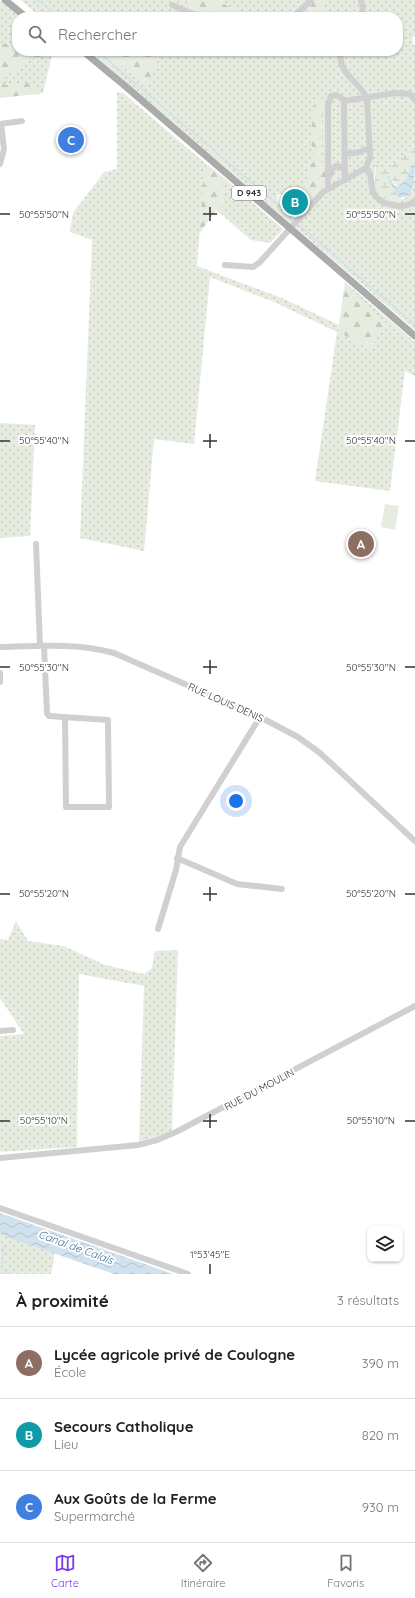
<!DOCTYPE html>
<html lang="fr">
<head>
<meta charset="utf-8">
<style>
	body { margin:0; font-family:Quicksand,sans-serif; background:#f2f2f2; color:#202124 }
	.controls { position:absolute; right:12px; bottom:12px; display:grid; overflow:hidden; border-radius:8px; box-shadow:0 1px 3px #0004 }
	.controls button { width:36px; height:36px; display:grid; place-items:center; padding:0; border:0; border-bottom:1px solid #e0e0e0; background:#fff; color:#202124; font:20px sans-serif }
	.you { position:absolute; left:236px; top:801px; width:14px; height:14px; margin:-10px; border:3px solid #fff; border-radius:50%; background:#1a73e8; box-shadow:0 0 0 6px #1a73e833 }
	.badge { display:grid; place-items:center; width:26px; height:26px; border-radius:50%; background:#7c3aed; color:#fff; font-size:13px; font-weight:700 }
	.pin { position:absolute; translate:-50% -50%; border:2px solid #fff; box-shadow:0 1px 4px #0006 }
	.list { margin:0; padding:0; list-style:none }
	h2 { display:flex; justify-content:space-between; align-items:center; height:52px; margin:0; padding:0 16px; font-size:17px }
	h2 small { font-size:13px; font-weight:400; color:#757577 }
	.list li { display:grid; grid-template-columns:26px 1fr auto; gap:12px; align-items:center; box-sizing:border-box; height:72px; padding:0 16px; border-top:1px solid #e0e0e0 }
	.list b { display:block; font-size:15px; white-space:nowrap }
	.list p { margin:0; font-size:13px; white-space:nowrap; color:#757577 }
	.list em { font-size:13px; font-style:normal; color:#757577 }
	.icon { flex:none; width:22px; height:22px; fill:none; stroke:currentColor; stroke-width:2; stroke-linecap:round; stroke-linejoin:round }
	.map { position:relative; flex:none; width:415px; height:1274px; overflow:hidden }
	.search { position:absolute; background:#fff; box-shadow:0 1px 3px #0004; left:12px; right:12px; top:12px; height:44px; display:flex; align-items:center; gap:10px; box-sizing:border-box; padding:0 14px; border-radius:16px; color:#757577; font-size:15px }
	.sheet { height:268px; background:#fff }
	nav { display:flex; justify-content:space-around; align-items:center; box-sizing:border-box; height:56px; border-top:1px solid #e0e0e0; background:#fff; font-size:11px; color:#757577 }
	nav a { display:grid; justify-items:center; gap:2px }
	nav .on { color:#7c3aed }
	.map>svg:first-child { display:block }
</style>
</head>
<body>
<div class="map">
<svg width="415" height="1274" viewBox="0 0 415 1274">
	<defs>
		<pattern id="grass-dots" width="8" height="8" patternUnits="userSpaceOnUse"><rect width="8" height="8" fill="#e6ecdf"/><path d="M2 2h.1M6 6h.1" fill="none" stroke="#c6cbc0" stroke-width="1.8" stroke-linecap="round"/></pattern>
		<pattern id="forest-firs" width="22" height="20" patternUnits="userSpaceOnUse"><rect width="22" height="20" fill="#e6ecdf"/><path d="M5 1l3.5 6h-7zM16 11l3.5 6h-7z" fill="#c6cbc0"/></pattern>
		<pattern id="wetland-marsh" width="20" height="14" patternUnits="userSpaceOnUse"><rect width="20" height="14" fill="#e6ecdf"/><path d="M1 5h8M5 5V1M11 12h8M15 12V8" fill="none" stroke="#c6cbc0"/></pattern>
		<pattern id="water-waves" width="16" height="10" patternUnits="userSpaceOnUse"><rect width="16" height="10" fill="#cfe2ee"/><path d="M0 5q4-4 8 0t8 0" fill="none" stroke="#b2c2cd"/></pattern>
	</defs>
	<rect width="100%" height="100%" fill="#fff"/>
	<path fill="url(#grass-dots)" fill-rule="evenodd" d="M21,0H188V9L207,17H40Z
		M218,0H314L310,7L315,17H245Z
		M322,0H415V36L412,38L413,44L415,46V143L390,167L381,168L376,163L373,180L399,201L409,196L411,184L415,179V330L90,51H108L106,54L147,85L161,51H398V17H325ZM315,98L325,100V109H322L321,162L326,165L325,186L318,192L296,218L277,202V194L304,196L309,165L314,162Z
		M0,1L21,17H17V43L0,44Z
		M41,51H53L43,93L37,94V86L4,85V76L18,69L27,59L26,56L29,53L41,55Z
		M117,92L123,93L205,163L197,266L284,299L339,325L338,332L370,349L383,325L344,288L345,282L415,342V376L405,371L390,491L315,481L337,332L274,302L210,277L194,444L154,439L144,551L80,538L92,240L70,232L73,213L104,172L117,169Z
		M223,177L283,229L270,243L251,240L222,215Z
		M0,423L35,425L30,536L0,538Z
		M16,921L28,941L64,946L105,965L144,974L152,968L155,951L178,950L172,1130L164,1135L139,1141L144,986L79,974L77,1147L0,1152V1036L24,1034L0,998V939L8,940Z
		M0,1234L54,1253V1260L51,1274H0Z"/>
	<path fill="url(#forest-firs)" d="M188,0H218L245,17H207L188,9Z
		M314,0H322L325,17H315L310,7Z
		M12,43H17V51H41L39,60L35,59L29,53L26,56L27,59L18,69L4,76L7,81L4,85L29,83L37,86V94L0,98V44Z
		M108,51H161L147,85L106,54Z
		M315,98L325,99V109H322L321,162L326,165L325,186L311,202L304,196L309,165L314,162V150L310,142Z
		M205,163L223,177L222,215L216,210L199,234Z
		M344,288L383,325L370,349L338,332Z"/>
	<path fill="url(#wetland-marsh)" d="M415,143V162L411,166L406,179L398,187L389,176H386L399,198L402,199L399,201C370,200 375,184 376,162L381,168L390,167Z"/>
	<path fill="#e6ecdf" d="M385,504L399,506L395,530L381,527Z"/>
	<path fill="url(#water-waves)" d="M415,162C415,174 414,185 409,196L399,198L386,176H389L395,186L398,187L406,179L411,166Z
		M0,1213L159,1269L173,1274H114L12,1239L0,1234Z"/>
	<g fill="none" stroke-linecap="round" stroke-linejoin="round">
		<path stroke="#cfe2ee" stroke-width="1.5" d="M38,0L58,17
			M97,51L283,209L292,220
			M299,225L415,325
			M4,1244L2,1268L10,1274"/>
		<path stroke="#d0d0d0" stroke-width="6" d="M172,5L200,17
			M293,17L311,0
			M361,17L363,8L361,0
			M344,101L395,93L410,94L415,100
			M0,124L22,121
			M345,154L359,152L370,148
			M0,164L4,149L1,124
			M366,168C373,173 370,184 373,192C379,206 404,210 415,201
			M330,175L333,168L336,166L343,168L345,172
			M328,189V105L331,96L336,95L343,99L344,103L345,180
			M225,265L253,267L260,262L323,192L366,168L370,157L367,98C358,80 337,74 341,51
			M36,544L40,646
			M44,646L47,713L49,716L108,720L109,807H66L65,717
			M0,647C39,646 76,643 114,653L260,717L298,737L320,753L415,841
			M0,673V682
			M177,858L237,884L282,889
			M158,929L176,870L180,847L260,717
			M0,1031L13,1030
			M0,1158L138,1145L157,1140L176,1132L415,1006
			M0,1208L188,1274"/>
		<path stroke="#ababab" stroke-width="7" d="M5,0L26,17
			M83,51L124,85L415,336"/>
	</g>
	<path fill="none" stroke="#333" stroke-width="1.5" d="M210,207V221M0,214H10M203,214H217M405,214H415M210,434V448M0,441H10M203,441H217M405,441H415M210,660V674M0,667H10M203,667H217M405,667H415M210,887V901M0,894H10M203,894H217M405,894H415M210,1114V1128M0,1121H10M203,1121H217M405,1121H415M210,1264V1274"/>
	<g text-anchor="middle" stroke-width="4" stroke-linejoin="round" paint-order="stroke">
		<rect fill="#fff" stroke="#707070" stroke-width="1" x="232" y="186" width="34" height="14" rx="3"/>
		<g font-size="9" font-weight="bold" fill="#333">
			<text x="249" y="196">D 943</text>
		</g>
		<g font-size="10" fill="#333" stroke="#fff">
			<text transform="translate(226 702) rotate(24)" y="4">RUE LOUIS DENIS</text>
			<text transform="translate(259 1089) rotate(-28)" y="4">RUE DU MOULIN</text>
		</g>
		<g font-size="11" font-style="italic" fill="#3f7597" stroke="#fff">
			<text transform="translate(76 1247) rotate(20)" y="4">Canal de Calais</text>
		</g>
	</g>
	<g font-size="10" text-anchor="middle" fill="#333" stroke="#fff" stroke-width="4" stroke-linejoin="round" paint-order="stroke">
		<text x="44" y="218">50°55'50"N</text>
		<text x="371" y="218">50°55'50"N</text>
		<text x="44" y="444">50°55'40"N</text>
		<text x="371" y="444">50°55'40"N</text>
		<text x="44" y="671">50°55'30"N</text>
		<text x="371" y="671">50°55'30"N</text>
		<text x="44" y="897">50°55'20"N</text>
		<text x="371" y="897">50°55'20"N</text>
		<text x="44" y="1124">50°55'10"N</text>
		<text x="371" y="1124">50°55'10"N</text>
		<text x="210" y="1258">1°53'45"E</text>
	</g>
</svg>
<div class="controls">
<button><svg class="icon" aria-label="layers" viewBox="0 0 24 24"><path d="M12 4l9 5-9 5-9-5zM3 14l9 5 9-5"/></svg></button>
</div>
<div class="you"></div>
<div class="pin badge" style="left:361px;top:544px;background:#8d6e63">A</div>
<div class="pin badge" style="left:295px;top:202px;background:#0f9aa8">B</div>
<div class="pin badge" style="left:71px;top:140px;background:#3f7fe0">C</div>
<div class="search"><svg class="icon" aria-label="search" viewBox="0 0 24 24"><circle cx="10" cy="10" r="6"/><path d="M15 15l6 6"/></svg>Rechercher</div>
</div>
<section class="sheet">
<h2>À proximité<small>3 résultats</small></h2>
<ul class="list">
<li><span class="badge" style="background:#8d6e63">A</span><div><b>Lycée agricole privé de Coulogne</b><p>École</p></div><em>390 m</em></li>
<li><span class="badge" style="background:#0f9aa8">B</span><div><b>Secours Catholique</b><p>Lieu</p></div><em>820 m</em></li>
<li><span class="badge" style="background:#3f7fe0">C</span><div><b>Aux Goûts de la Ferme</b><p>Supermarché</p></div><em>930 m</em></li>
</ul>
</section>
<nav>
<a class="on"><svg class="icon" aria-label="map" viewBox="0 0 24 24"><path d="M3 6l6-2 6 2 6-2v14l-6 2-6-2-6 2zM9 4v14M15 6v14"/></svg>Carte</a>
<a><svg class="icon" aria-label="directions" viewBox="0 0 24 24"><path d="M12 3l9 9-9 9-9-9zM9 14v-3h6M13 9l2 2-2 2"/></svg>Itinéraire</a>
<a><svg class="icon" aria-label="saved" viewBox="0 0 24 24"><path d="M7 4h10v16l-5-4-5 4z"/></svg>Favoris</a>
</nav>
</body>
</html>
